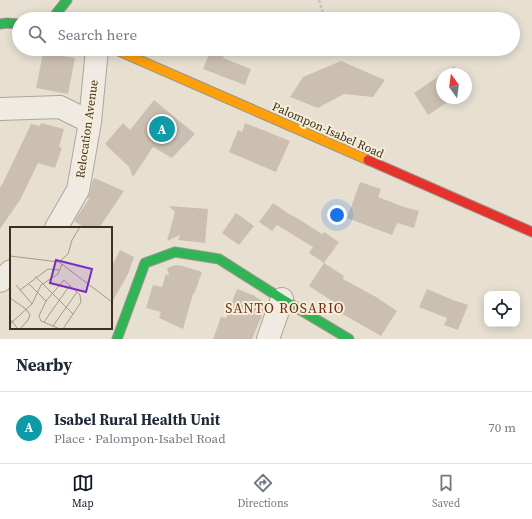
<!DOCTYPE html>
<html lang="en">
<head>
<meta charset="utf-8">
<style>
	body { margin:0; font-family:"Source Serif 4",serif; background:#f2f2f3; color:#1f2937 }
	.controls { position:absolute; right:12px; bottom:12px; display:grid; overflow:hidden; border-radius:8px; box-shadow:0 2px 10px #0003 }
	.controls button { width:36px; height:36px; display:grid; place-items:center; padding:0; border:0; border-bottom:1px solid #e0e1e3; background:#fff; color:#1f2937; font:20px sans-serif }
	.compass { position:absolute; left:436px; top:68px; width:36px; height:36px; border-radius:50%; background:#fff; box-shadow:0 2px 10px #0003; rotate:346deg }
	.you { position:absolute; left:337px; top:215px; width:14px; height:14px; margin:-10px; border:3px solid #fff; border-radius:50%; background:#1a73e8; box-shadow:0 0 0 6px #1a73e833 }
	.badge { display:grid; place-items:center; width:26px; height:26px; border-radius:50%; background:#111827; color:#fff; font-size:13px; font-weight:700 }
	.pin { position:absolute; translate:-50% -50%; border:2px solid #fff; box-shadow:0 1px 4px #0006 }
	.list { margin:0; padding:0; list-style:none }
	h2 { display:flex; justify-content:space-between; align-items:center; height:52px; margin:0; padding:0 16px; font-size:17px }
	h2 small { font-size:13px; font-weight:400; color:#747a83 }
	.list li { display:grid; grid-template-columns:26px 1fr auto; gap:12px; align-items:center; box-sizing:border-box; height:72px; padding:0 16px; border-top:1px solid #e0e1e3 }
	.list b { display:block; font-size:15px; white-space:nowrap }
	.list p { margin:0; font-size:13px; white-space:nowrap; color:#747a83 }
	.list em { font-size:13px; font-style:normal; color:#747a83 }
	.icon { flex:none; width:22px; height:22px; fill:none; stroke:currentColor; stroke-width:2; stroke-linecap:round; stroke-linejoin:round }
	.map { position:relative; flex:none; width:532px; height:339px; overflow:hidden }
	.search { position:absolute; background:#fff; box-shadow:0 2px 10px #0003; left:12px; right:12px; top:12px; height:44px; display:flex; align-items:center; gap:10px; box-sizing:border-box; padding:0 14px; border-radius:22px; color:#747a83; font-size:15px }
	.sheet { height:124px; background:#fff }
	nav { display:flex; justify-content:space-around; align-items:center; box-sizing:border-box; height:56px; border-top:1px solid #e0e1e3; background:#fff; font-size:11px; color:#747a83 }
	nav a { display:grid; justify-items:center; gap:2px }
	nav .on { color:#111827 }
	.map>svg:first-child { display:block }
</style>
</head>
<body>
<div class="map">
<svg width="532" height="339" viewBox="0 0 532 339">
	<rect width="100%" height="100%" fill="#e7e0d1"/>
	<path fill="#cbbfb2" d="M211,49H227L223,58L251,69L245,85L203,69Z
		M43,53L75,58L68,94L36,88Z
		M341,61L385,80L373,97L344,94L318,108L290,97L303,77Z
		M454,66L460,74H442V98H454L428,115L414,93Z
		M154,100L195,134L172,158L153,147L133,177L129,167L105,144L123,123L130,130Z
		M41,123L64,129L59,147L62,148L55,168L38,163L20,200L0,229V187L3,183L31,124L40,126Z
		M245,123L290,141L276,172L229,152L238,130L242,132Z
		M94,178L124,191L99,228H85L74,221L89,199L88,198L90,192L92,182Z
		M360,182L381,189L378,197L404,207L419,211L414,228L397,223L392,235L347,218Z
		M273,203L292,216V215L322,234L324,232L339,242L324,263L309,253L313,247L277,225L272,231L259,222Z
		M169,206L208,209L205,243L178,240L180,235L167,241L175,212L176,213Z
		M236,213L254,226L239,245L222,233Z
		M120,250L134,257L128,274L111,304V268Z
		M324,263L344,276L343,279L376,297L397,311L381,336L332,308L335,303L309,286Z
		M176,265L183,266L202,272L194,294H193L183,329L159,318L161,312L146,308L153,285L162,287L166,274L169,276L167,268Z
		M237,289L253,295L267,304L252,339H213L221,317L226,318Z
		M427,289L453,300L468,305L458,330L444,325L447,318L419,307Z"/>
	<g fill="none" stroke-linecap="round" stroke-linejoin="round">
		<g stroke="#ada599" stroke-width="24">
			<path id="street" d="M0,109L60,107L90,122
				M56,228L78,190L90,122L97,49
				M0,281L11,271
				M268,339L282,299"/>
		</g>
		<g stroke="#9c958a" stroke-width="11">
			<path id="fast" d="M52,19L67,0
				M0,24L7,23L19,24
				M117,339L145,263L175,252L219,259L282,299L349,339"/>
		</g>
		<g stroke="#9c958a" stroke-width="11">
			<path id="slow" d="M114,49L368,160"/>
		</g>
		<g stroke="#9c958a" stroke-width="11">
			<path id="jam" d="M368,160L532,232"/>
		</g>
		<path stroke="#c8c2b9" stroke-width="2.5" stroke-dasharray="3 2" stroke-linecap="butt" d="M319,0L325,19
			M331,49L332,54"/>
		<use href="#street" stroke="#efebe3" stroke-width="22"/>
		<use href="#fast" stroke="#30b455" stroke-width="9"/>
		<use href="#slow" stroke="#ff9f0a" stroke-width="9"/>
		<use href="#jam" stroke="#e5322d" stroke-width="9"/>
	</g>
	<g text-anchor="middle" stroke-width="4" stroke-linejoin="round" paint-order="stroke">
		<g font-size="12" fill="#3d2e20" stroke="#f7eed8">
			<text transform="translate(87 129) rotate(-82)" y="4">Relocation Avenue</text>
			<text transform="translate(328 130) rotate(24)" y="4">Palompon-Isabel Road</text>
		</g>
		<g font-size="14" letter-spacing="1" fill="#6b2e1e" stroke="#f7eed8">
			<text x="285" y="313">SANTO ROSARIO</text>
		</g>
	</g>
	<g transform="translate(10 227)">
		<rect width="102" height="102" fill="#e7e0d1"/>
		<path fill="none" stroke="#a3998a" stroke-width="1" d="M0,29L49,35L102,75M49,35L58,27L62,13L70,0M25,49L63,87M18,56L36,74M6,58L22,77M10,63L38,42L50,43M0,71L16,82M0,92L8,102M34,95L60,58M0,97L22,77L31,58L48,47L52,37M43,99L67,65M10,102L18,93L20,88L16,82M50,102L31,94L29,89L36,74L54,53L70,68L71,75L53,102"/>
		<path fill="#7b2cbf" fill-opacity="0.15" stroke="#7b2cbf" stroke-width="2" d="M46,33L82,42L76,65L40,56Z"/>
		<rect width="102" height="102" fill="none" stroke="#3d2e20" stroke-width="2"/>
	</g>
</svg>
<div class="controls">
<button><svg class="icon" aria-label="locate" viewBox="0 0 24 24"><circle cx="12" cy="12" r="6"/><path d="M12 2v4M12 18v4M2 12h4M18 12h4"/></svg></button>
</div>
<svg class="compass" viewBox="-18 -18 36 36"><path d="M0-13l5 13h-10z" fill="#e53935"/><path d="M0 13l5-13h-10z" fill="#747a83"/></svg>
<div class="you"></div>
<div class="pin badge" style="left:162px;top:129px;background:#0f9aa8">A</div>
<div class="search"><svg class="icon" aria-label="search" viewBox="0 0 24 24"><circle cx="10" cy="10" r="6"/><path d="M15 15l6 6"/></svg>Search here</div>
</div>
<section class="sheet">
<h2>Nearby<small></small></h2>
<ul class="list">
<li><span class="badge" style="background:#0f9aa8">A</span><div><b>Isabel Rural Health Unit</b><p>Place · Palompon-Isabel Road</p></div><em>70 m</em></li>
</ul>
</section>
<nav>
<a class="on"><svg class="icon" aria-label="map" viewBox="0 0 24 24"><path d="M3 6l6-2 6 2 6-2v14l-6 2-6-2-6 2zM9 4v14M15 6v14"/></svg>Map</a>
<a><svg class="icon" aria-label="directions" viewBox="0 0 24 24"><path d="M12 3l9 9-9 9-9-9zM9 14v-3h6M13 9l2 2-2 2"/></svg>Directions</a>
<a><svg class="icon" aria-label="saved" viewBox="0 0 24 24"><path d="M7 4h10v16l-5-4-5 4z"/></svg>Saved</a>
</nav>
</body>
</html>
